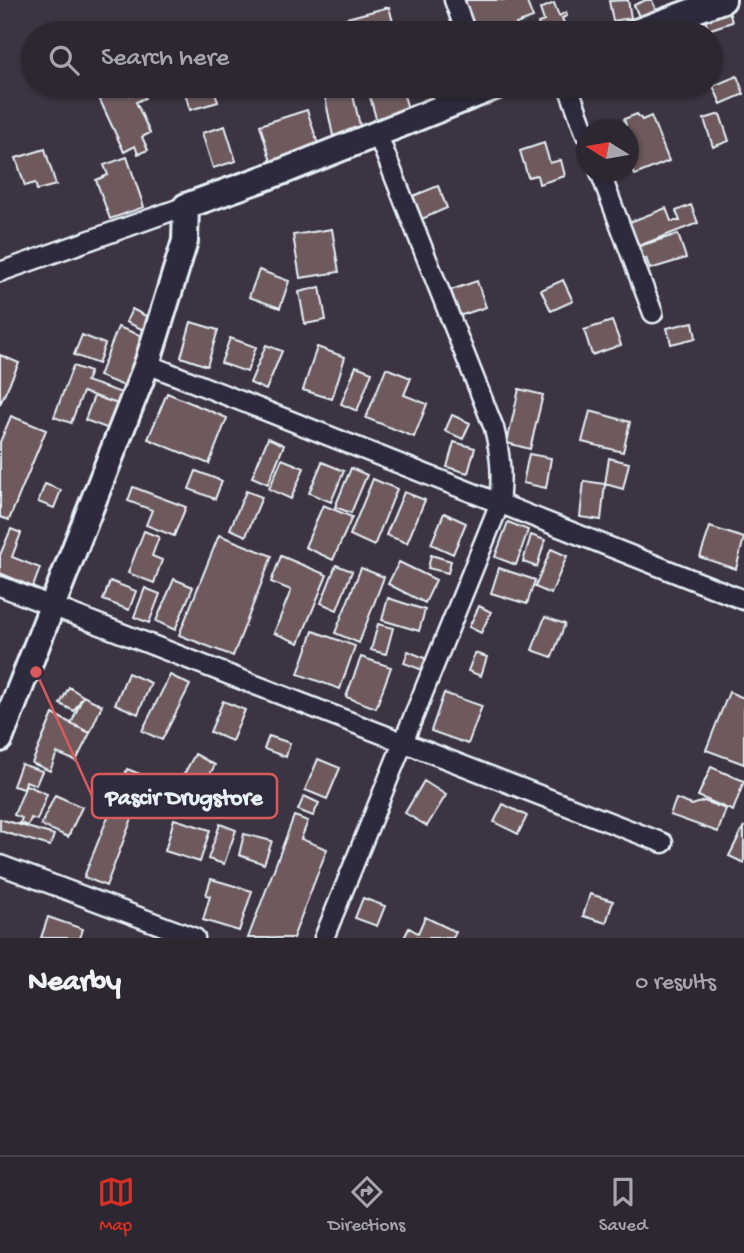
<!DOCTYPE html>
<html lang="en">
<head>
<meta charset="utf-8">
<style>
	body { margin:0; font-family:"Gochi Hand",sans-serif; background:#39333e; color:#f1f3f6 }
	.compass { position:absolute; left:576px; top:119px; width:63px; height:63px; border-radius:50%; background:#2d2732; box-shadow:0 2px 5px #0004; rotate:281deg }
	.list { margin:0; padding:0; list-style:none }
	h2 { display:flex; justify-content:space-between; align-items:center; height:91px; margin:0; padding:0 28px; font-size:30px }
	h2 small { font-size:23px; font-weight:400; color:#a7a5ac }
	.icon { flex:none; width:38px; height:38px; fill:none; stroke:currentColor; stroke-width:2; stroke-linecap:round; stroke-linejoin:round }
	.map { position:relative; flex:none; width:744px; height:938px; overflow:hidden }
	.search { position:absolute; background:#2d2732; box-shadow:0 2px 5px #0004; left:21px; right:21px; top:21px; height:77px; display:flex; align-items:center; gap:18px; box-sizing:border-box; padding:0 24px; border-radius:38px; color:#a7a5ac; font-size:26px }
	.sheet { height:217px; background:#2d2732 }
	nav { display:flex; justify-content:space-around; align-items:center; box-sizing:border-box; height:98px; border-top:2px solid #48444d; background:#2d2732; font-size:19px; color:#a7a5ac }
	nav a { display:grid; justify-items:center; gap:4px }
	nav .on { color:#d93025 }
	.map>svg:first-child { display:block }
</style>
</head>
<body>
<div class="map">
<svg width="744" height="938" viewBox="0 0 744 938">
	<rect width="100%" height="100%" fill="#3c3443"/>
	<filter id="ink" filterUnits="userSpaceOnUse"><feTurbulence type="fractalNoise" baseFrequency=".0143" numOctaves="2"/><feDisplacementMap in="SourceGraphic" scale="14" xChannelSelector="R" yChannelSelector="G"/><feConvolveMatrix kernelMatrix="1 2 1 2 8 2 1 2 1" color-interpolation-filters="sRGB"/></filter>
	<g filter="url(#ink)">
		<path fill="#6e5a5c" stroke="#e8f1f8" stroke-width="2" d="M463,0H526L533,18L516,24L518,28L504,33H475Z
			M628,0L631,18L613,21L609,1Z
			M646,0H652L658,15L641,22L634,5Z
			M554,3L559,16L566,12L567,16L562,18L568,33H542L538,23L544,21L540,9Z
			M389,7L396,33H347L343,19Z
			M729,11L732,22L708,30L705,19Z
			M737,76L744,94L721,104L713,86Z
			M124,86L130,95L141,89L145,98L136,102L150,133L142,137L148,150L138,154L135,146L124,152L99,98Z
			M183,86H213L218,102L190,110Z
			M367,86H401L409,112L377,122Z
			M352,91L361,130L333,136L325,97Z
			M307,110L320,150L272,165L260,125Z
			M637,114L642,120L651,116L669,161L635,175L628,162V130H616L626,125L624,119Z
			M720,114L729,141L713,147L704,119Z
			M225,126L236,161L213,168L202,133Z
			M544,143L550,163L561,160L565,176L539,184L537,175L528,177L520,151Z
			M45,149L56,185L37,190L35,183L25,186L16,158Z
			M127,157L144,207L110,219L96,180L108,175L104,165Z
			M438,186L447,208L422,219L413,196Z
			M691,205L698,223L636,247L627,223L666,208L671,221H680L676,211Z
			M332,229L339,272L300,278L293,235Z
			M678,234L686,258L650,269L646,258L637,261L633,248Z
			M259,270L289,281L280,308L249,297Z
			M563,280L573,301L551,311L541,290Z
			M477,281L486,307L459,316L451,290Z
			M320,287L326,320L305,324L299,292Z
			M132,309L152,319L146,331L126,322Z
			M612,321L621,345L592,355L584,330Z
			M191,322L218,330L207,366L181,357Z
			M693,322L696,338L671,344L667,328Z
			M118,327L143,336L124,386L99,376Z
			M82,335L105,344L98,364L74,355Z
			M230,338L256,347L247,372L221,363Z
			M266,345L282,351L266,390L250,383Z
			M317,347L345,357L332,399L303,390Z
			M0,355L19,363L0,404Z
			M73,366L90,372L86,381L122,393L118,404L83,392L71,423L54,417Z
			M356,366L372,372L357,411L341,404Z
			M386,368L411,378L404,395L427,404L414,437L366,418Z
			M519,389L543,395L530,449L507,443Z
			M167,393L227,418L209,464L148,439Z
			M94,396L118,404L109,429L85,420Z
			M590,411L630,422L623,452L582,442Z
			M452,415L470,423L463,439L445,431Z
			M11,416L46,430L9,520L0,517V442Z
			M268,438L284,445L268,484L252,477Z
			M454,442L475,448L468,473L447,467Z
			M529,454L551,458L546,488L523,483Z
			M609,458L629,463L623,489L605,484Z
			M282,459L304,468L291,499L269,489Z
			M322,462L344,471L331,502L309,493Z
			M351,468L367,475L351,513L335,507Z
			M196,471L222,481L215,499L189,489Z
			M373,479L397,489L374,546L350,535Z
			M584,481L605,484L601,520L580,517Z
			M45,484L61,490L54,508L38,502Z
			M133,487L186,507L174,536L146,525L152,510L128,501Z
			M246,491L262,497L246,536L230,529Z
			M404,492L425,500L407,543L386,535Z
			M323,505L352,517L333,560L305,547Z
			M444,513L466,523L453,554L431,544Z
			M508,522L528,530L516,565L495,557Z
			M710,527L744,538L736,569L700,557Z
			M11,529L21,533L12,557L40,568L33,587L0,573V555Z
			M144,531L159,537L152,556L162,560L154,583L128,573Z
			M219,535L272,556L233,656L179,635Z
			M531,535L545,540L537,567L523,562Z
			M551,549L567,556L551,594L535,587Z
			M431,555L451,561L448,573L428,568Z
			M281,556L327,575L299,643L274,633L291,590L271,582Z
			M399,562L436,580L425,603L388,584Z
			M336,565L352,571L337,610L321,603Z
			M361,568L384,577L359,643L335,633Z
			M499,568L535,580L527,604L491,593Z
			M174,579L193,587L175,630L156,621Z
			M110,581L136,591L129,610L103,600Z
			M145,588L160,594L149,623L134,617Z
			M388,598L425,610L419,631L382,620Z
			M479,606L491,612L481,633L469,627Z
			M545,617L565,624L552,657L532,650Z
			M378,624L393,628L386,654L371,650Z
			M313,631L355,646L340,689L298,674Z
			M408,651L429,660L425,671L404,663Z
			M475,653L487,657L481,676L468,671Z
			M361,657L391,667L376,708L346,697Z
			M128,673L151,683L138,714L115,704Z
			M170,675L190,685L162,740L142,731Z
			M69,687L83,696L74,711L60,704Z
			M729,692L744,698V764L706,750Z
			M444,693L482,706L468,744L431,731Z
			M83,696L102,705L90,733L71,724Z
			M223,701L245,710L232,741L210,732Z
			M53,714L90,733L76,761L57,753L50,771L32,763Z
			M269,736L290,743L286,757L264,749Z
			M195,754L215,765L198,796L178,785Z
			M318,759L340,768L327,799L305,790Z
			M21,764L42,771L36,785L26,781L24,789L13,786Z
			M711,767L744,781L733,811L698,796Z
			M127,769L148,777L106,886L84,877Z
			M424,781L446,795L427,826L405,813Z
			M26,785L47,794L37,820L31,818L28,826L20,823L22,818L14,815Z
			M55,795L82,807L68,837L41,825Z
			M304,796L319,803L313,816L298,810Z
			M676,799L692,805L704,801L726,809L718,832L670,815Z
			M503,804L527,816L518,834L494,822Z
			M294,816L308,821L301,839L327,849L293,938H248Z
			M0,819L54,835L50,846L0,831Z
			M174,819L210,830L200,862L165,851Z
			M220,824L236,830L224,864L208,859Z
			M744,826V863L729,856Z
			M244,834L272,841L264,864L239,855Z
			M211,879L252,891L239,931L203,920L210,896L206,895Z
			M590,894L613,901L606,923L583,916Z
			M363,898L385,906L377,926L355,918Z
			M48,917L83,929L80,938H41Z
			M425,917L456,932L453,938H404L409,928L418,933Z"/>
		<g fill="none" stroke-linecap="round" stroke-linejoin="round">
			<g stroke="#e8f1f8" stroke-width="23">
				<path id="minor" d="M454,0L466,33
					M568,86L586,135
					M600,172L653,313
					M0,272L186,206
					M147,364L744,600
					M0,586L663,843
					M0,865L195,938
					M324,938L499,505C502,475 501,457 494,428L377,133"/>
			</g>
			<g stroke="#e8f1f8" stroke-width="30">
				<path id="secondary" d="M633,33L723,0
					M0,739L147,364L185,241L186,206L284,171L497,86"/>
			</g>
			<use href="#minor" stroke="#2f2a3d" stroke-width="18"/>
			<use href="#secondary" stroke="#2f2a3d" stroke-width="24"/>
		</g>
	</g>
	<path fill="none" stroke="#da5a5c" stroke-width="2.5" d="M36 672L92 796"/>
	<circle fill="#da5a5c" stroke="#2f2a3d" stroke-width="2.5" cx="36" cy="672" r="7"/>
	<rect fill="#2f2a3d" stroke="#da5a5c" stroke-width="2.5" x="92" y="774" width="185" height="44" rx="7"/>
	<g font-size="23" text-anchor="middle" font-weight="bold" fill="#e8f1f8">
		<text x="184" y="804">Pascir Drugstore</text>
	</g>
</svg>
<svg class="compass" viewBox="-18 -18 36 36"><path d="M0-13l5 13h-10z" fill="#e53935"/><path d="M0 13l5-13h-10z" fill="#a7a5ac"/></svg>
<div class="search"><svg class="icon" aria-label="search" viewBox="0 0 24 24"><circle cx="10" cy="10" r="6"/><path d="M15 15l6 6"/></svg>Search here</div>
</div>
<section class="sheet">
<h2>Nearby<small>0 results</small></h2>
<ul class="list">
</ul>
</section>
<nav>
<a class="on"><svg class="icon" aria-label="map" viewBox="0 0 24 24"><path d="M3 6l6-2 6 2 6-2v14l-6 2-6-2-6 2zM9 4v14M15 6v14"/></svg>Map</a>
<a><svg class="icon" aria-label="directions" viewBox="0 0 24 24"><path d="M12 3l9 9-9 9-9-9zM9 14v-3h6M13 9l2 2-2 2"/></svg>Directions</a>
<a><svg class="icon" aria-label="saved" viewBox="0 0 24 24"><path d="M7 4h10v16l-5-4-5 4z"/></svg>Saved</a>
</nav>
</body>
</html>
